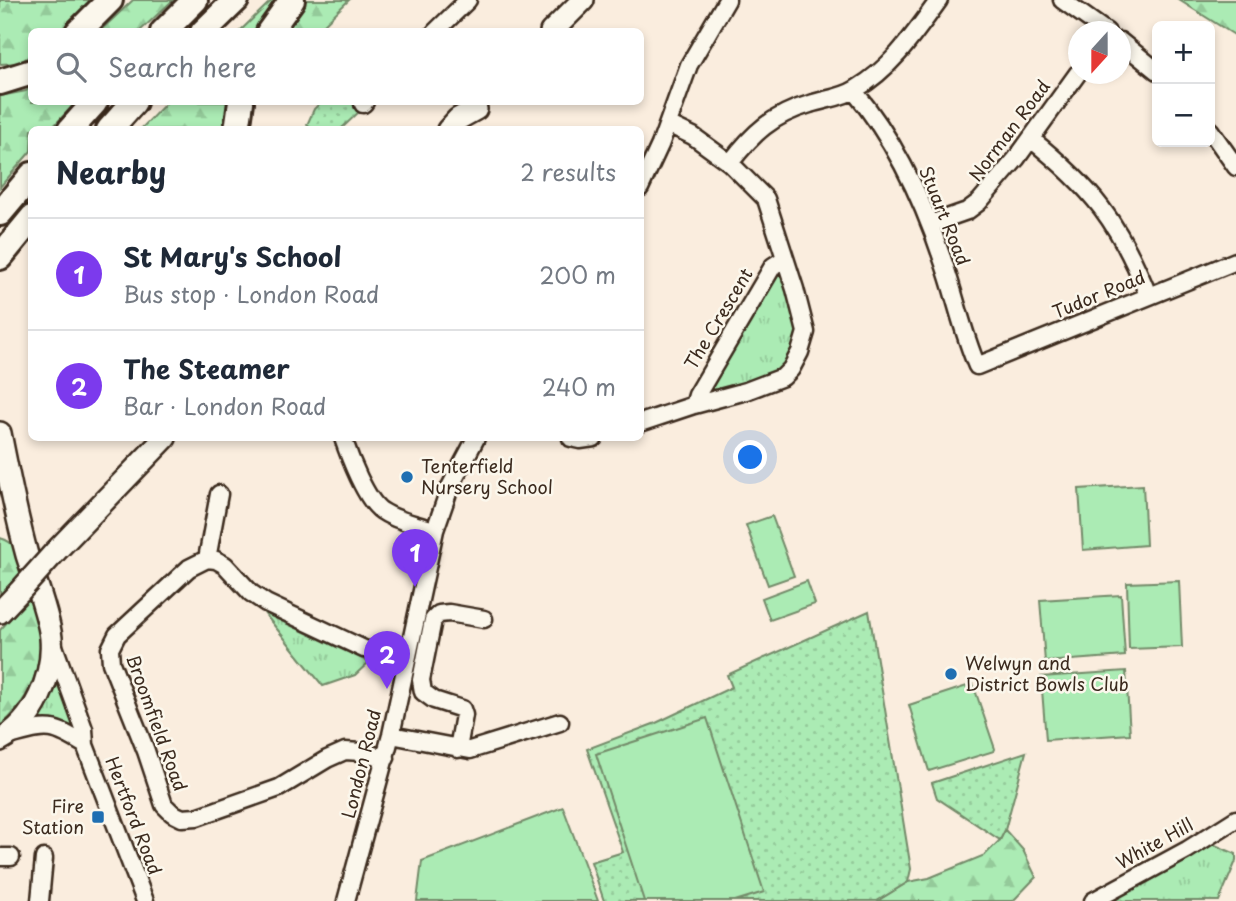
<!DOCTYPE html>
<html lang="en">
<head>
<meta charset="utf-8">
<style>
	body { margin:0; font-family:"Playpen Sans",sans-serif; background:#f2f2f3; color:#1f2937 }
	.controls { position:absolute; right:21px; top:21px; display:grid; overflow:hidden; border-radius:10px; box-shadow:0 4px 10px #0003 }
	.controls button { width:63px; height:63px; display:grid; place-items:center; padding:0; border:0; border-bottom:2px solid #e0e1e3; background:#fff; color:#1f2937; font:35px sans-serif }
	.compass { position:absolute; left:1068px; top:21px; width:63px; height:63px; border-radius:50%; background:#fff; box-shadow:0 4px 10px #0003; rotate:201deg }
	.you { position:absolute; left:751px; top:458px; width:24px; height:24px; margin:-18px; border:5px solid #fff; border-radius:50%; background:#1a73e8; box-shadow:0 0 0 10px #1a73e833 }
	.badge { display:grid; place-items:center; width:46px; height:46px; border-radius:50%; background:#7c3aed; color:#fff; font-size:23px; font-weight:700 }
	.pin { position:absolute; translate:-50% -58px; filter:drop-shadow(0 2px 4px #0008) }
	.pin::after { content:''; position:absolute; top:37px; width:24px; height:21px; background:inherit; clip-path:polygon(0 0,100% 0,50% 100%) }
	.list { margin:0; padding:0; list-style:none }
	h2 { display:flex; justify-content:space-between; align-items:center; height:91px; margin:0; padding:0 28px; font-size:30px }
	h2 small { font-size:23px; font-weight:400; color:#747a83 }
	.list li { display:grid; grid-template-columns:46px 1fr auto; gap:21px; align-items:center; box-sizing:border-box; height:112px; padding:0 28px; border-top:2px solid #e0e1e3 }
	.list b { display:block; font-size:26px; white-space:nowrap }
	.list p { margin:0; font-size:23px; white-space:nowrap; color:#747a83 }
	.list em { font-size:23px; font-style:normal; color:#747a83 }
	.icon { flex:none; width:38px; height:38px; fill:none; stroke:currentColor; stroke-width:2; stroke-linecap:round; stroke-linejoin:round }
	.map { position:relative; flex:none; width:1236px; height:901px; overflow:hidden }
	.search { position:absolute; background:#fff; box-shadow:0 4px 10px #0003; left:28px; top:28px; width:616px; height:77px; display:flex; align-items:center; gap:18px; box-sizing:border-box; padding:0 24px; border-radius:10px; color:#747a83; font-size:26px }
	.panel { position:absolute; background:#fff; box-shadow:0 4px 10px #0003; left:28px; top:126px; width:616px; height:315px; border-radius:10px }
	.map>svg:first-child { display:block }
</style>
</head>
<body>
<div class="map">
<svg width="1236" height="901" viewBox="0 0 1236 901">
	<defs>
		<pattern id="grass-tufts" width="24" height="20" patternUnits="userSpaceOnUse" patternTransform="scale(1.75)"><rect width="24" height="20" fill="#abebb4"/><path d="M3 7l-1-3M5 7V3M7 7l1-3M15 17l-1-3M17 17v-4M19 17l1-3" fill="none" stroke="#94ca9a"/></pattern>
		<pattern id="forest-firs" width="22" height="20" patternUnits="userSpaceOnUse" patternTransform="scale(1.75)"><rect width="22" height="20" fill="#abebb4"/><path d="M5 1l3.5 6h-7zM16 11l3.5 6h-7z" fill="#94ca9a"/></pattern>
		<pattern id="park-dots" width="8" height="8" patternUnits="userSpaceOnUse" patternTransform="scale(1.75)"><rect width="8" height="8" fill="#abebb4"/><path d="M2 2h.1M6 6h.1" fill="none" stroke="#94ca9a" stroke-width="1.8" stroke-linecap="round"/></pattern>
	</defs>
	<rect width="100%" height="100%" fill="#faedde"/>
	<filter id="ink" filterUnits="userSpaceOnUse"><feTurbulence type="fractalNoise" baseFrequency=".0143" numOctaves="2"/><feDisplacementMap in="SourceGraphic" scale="14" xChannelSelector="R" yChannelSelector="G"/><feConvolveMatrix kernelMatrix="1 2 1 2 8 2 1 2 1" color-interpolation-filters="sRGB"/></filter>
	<g filter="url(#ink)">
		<path fill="url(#grass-tufts)" stroke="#738a69" stroke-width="2" d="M779,271L783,273L800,334L786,365L776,373L706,397L703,393Z
			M264,613L369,662L355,675L323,686Z
			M56,666L78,733L31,724Z
			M1208,842L1236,854V861L1219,901H1101Z"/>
		<path fill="url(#forest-firs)" stroke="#738a69" stroke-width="2" d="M0,0H98L63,31L32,32L31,55L19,63L0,64Z
			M133,0H173L140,31H100Z
			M272,0H277L263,31L239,32Z
			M305,0H349L317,31L284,32Z
			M1179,0H1236V36Z
			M31,87L32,102H76L51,129L32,130L31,151L0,187V96L26,91Z
			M167,102H234L230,129L140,130Z
			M0,538C16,542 21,555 24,570L0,596Z
			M30,597C33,609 39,622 40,634C43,669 27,704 0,726V630Z
			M1005,830L1023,850L1036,877L1013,901H877L908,882L929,878L985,855L1000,840Z"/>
		<path fill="url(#park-dots)" stroke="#738a69" stroke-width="2" d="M321,102H353L361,110L341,129H312L307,125L314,109Z
			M869,611L911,869L908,882L877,901H604L591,862L623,852L587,749L656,723L732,687L727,675Z
			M1026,752L1005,830L1000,840L937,798L932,783Z"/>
		<path fill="#abebb4" stroke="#738a69" stroke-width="2" d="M1143,485L1146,545L1083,550L1079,489Z
			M772,516L794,576L768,585L746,525Z
			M807,581L815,604L770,620L762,598Z
			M1179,581L1182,647L1129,649L1127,583Z
			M1121,595L1125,656L1045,662L1040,600Z
			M1126,671L1130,734L1046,740L1041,677Z
			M973,684L995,749L994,751L929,771L909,705Z
			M707,718L764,892L735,901H644L596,754Z
			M563,807L598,901H417L422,861Z"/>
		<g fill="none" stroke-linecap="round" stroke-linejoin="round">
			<g stroke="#3b2a1e" stroke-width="21">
				<path id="minor" d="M1062,0L1107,32
					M435,32L468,0
					M1120,41L1157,71
					M854,91C894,139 922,198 942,258C955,294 962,331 977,366L1236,261
					M363,104L365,102
					M1210,130L1236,167
					M1031,139C1092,188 1119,222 1148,295
					M730,163C753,133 772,115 810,104C825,99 842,98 856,89C892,68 915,33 939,0
					M640,188L660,145L689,65L727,0
					M930,224L967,211L979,202L1016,159L1078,73
					M694,405L697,395L773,266L784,259
					M640,423L694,405L746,391L783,377L791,369L800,352L806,332L795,289L766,199L730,163L693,136L668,124
					M343,438C349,456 366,501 382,511C397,521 418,525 435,530
					M571,438L580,440L594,438
					M207,559L219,494
					M54,646L84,729L85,745L145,901
					M391,735L470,750L560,722
					M9,736C48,726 50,723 85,745
					M458,749L464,715L462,709L434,700L423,692L421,680L433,620L439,614L449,613L484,619
					M386,758L361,752L345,751L327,759L279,788L197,817L182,818L172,813L164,805L146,751L111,663L110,649L117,635L189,568L207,559L216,560L225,565L251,593L266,603L364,649L407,657
					M0,857H11
					M40,901L44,858
					M346,901L391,735L435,530L450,487L476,438
					M1093,901L1187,850L1236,819"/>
			</g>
			<g stroke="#3b2a1e" stroke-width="26">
				<path id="major" d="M551,32L583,0
					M448,130L458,119L476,109
					M0,433C8,474 16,515 27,555C34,577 49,616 51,638C54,676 34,722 0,740
					M55,552L165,438
					M0,612L20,591"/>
			</g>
			<g stroke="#3b2a1e" stroke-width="30">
				<path id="highway" d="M78,32L110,0
					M163,32L195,0
					M203,32L236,0
					M269,32L292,0
					M0,82L32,72
					M70,130L95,102
					M109,130L134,102
					M237,130L241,102
					M0,213L32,175
					M0,257L32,218"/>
			</g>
			<use href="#minor" stroke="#fbf7ec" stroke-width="16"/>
			<use href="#major" stroke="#fbf7ec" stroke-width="21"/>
			<use href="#highway" stroke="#fbf7ec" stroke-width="24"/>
			<g stroke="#3b2a1e" stroke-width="26" stroke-linecap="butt">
				<path id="major-bridge" d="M20,591L55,552"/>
			</g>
			<use href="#major-bridge" stroke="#fbf7ec" stroke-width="21"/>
		</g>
	</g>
	<g fill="#1f6fb2" stroke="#fbf7ec" stroke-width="2.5">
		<circle cx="407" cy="477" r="7"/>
		<circle cx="951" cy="674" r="7"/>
		<rect x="91" y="810" width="14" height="14" rx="3.5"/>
	</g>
	<g text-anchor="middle" stroke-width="5" stroke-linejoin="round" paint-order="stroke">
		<g font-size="18" fill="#3b2a1e" stroke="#fbf7ec">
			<text transform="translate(1010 131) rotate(-53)" y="6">Norman Road</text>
			<text transform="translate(944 216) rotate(68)" y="6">Stuart Road</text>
			<text transform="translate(1099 295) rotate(-22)" y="6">Tudor Road</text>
			<text transform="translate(719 319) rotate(-59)" y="6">The Crescent</text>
			<text transform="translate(156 723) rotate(70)" y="6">Broomfield Road</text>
			<text transform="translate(362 764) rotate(-76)" y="6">London Road</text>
			<text transform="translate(133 816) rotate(69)" y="6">Hertford Road</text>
			<text transform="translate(1155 844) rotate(-29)" y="6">White Hill</text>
		</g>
		<g font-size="18" fill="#3b2a1e" stroke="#fbf7ec" text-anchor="start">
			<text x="421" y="473">Tenterfield<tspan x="421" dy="21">Nursery School</tspan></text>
			<text x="965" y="670">Welwyn and<tspan x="965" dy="21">District Bowls Club</tspan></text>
			<text x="84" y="813" text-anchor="end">Fire<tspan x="84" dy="21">Station</tspan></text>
		</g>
	</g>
</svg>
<div class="controls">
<button>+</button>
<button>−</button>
</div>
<svg class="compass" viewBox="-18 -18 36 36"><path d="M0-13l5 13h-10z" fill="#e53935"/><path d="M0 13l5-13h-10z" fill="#747a83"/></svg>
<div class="you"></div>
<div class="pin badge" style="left:415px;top:587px">1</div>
<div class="pin badge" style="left:387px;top:689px">2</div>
<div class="search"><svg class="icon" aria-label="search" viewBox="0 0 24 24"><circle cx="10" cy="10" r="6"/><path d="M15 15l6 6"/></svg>Search here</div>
<section class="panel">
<h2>Nearby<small>2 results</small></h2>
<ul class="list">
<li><span class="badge">1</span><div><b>St Mary's School</b><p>Bus stop · London Road</p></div><em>200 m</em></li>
<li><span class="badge">2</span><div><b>The Steamer</b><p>Bar · London Road</p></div><em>240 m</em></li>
</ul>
</section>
</div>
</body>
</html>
